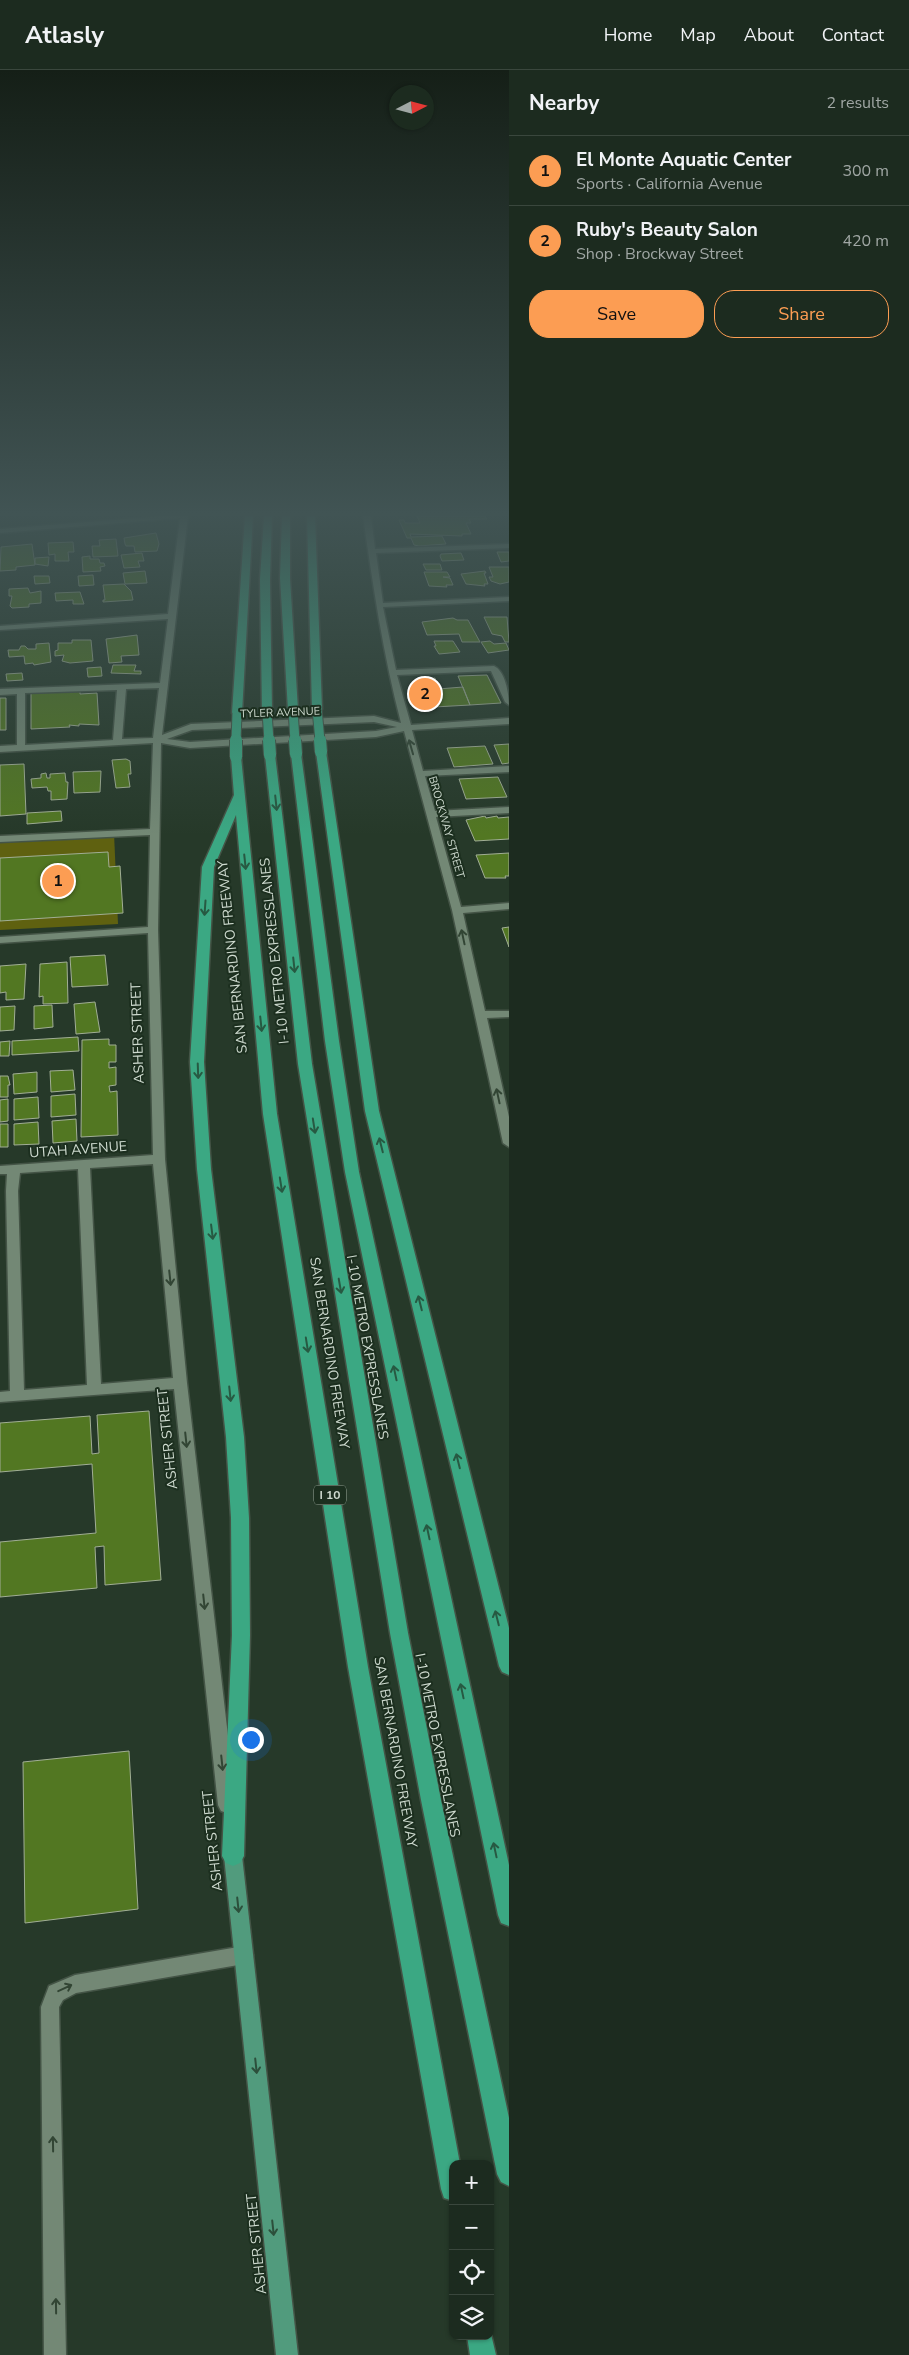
<!DOCTYPE html>
<html lang="en">
<head>
<meta charset="utf-8">
<style>
	body { margin:0; font-family:"Nunito Sans",sans-serif; background:#253328; color:#f1f3f6 }
	.controls { position:absolute; right:15px; bottom:15px; display:grid; overflow:hidden; border-radius:10px; box-shadow:0 1px 4px #0004 }
	.controls button { width:45px; height:45px; display:grid; place-items:center; padding:0; border:0; border-bottom:1px solid #3a473d; background:#1c2b1f; color:#f1f3f6; font:25px sans-serif }
	.compass { position:absolute; left:389px; top:15px; width:45px; height:45px; border-radius:50%; background:#1c2b1f; box-shadow:0 1px 4px #0004; rotate:84deg }
	.you { position:absolute; left:250px; top:1669px; width:18px; height:18px; margin:-12px; border:4px solid #fff; border-radius:50%; background:#1a73e8; box-shadow:0 0 0 8px #1a73e833 }
	.badge { display:grid; place-items:center; width:32px; height:32px; border-radius:50%; background:#fc9d53; color:#111; font-size:16px; font-weight:700 }
	.pin { position:absolute; translate:-50% -50%; border:2px solid #fff; box-shadow:0 1px 5px #0006 }
	.list { margin:0; padding:0; list-style:none }
	h2 { display:flex; justify-content:space-between; align-items:center; height:65px; margin:0; padding:0 20px; font-size:21px }
	h2 small { font-size:16px; font-weight:400; color:#a0a7a4 }
	.list li { display:grid; grid-template-columns:32px 1fr auto; gap:15px; align-items:center; box-sizing:border-box; height:70px; padding:0 20px; border-top:1px solid #3a473d }
	.list b { display:block; font-size:19px; white-space:nowrap }
	.list p { margin:0; font-size:16px; white-space:nowrap; color:#a0a7a4 }
	.list em { font-size:16px; font-style:normal; color:#a0a7a4 }
	.actions { display:flex; gap:10px; padding:15px 20px }
	.actions a { flex:1; padding:11px 0; border:1px solid #fc9d53; border-radius:20px; text-align:center; font-size:18px; color:#fc9d53 }
	.actions .main { background:#fc9d53; color:#111 }
	.icon { flex:none; width:28px; height:28px; fill:none; stroke:currentColor; stroke-width:2; stroke-linecap:round; stroke-linejoin:round }
	.map { position:relative; flex:none; width:509px; height:2285px; overflow:hidden }
	header { display:flex; align-items:center; gap:30px; box-sizing:border-box; height:70px; padding:0 25px; background:#1c2b1f; border-bottom:1px solid #3a473d }
	header strong { font-size:24px }
	nav { display:flex; gap:28px; margin-inline-start:auto; font-size:18px }
	main { display:flex }
	aside { flex:1; background:#1c2b1f }
	.map>svg:first-child { display:block }
</style>
</head>
<body>
<header>
<strong>Atlasly</strong>
<nav><a>Home</a><a>Map</a><a>About</a><a>Contact</a></nav>
</header>
<main>
<div class="map">
<svg width="509" height="2285" viewBox="0 0 509 2285">
	<rect width="100%" height="100%" fill="#263929"/>
	<path fill="#5f6110" d="M114,763L118,854L0,860V769Z"/>
	<path fill="#527722" stroke="#a1ae95" d="M417,446H485L487,449H469L471,453H466L471,464H462V466L410,464L411,467L442,466L446,474L419,476L414,475L411,468H407L399,450H404L405,453H420Z
		M156,463L159,474L157,481L135,482L134,476H126L125,474L124,468Z
		M116,469L118,486L93,487L92,476H100L99,470Z
		M73,472L74,482H68L69,491H55V484L49,485L48,473Z
		M32,474L35,495L16,497V500L0,501L1,477Z
		M497,482H509V491L501,492Z
		M142,483L144,491H138L140,497L124,498L121,485Z
		M461,483L464,490L442,491L440,486L441,484Z
		M90,486V489H99L100,493H104L105,496L100,497L101,501L83,502L82,487Z
		M49,487L48,496L35,494V488Z
		M423,494H440L442,500H426Z
		M489,497H509V512L500,514L491,511L489,507H493Z
		M145,501L147,513L125,514L123,503Z
		M485,501L486,503H484L488,514H484L485,516L466,514L461,504Z
		M424,502H447L450,507H443L450,508L453,515H446L447,517L429,516Z
		M93,505L94,515L79,516L78,506Z
		M34,506H49L50,513L35,514Z
		M124,514L131,521L133,530L103,532V530H105L103,515Z
		M28,518L30,523L41,521V533L29,534V537L12,538L10,536L12,526H9V519Z
		M80,522L84,534H73V530L56,531L55,523Z
		M484,547H507L509,572H505L502,566L492,564Z
		M453,548L457,550H468L480,572H462L459,564L427,565L422,552Z
		M137,565L139,585L121,586L122,592L109,593L106,569Z
		M72,570H91L93,591L70,593L62,591L64,585L55,586V581L58,580V573H72Z
		M434,571H453L460,582L439,584L434,576H436Z
		M490,571L494,574L506,573L509,580L488,583L481,572Z
		M49,573L51,592L34,595L33,593L25,594L24,586L9,587L8,580H19L21,576H25L28,579H36V574Z
		M113,595H136L134,601H141V604L111,603Z
		M101,597L102,606L88,607L87,598Z
		M22,603L23,610L7,611L6,604Z
		M487,605L501,633L470,635L458,606Z
		M435,608L438,619L463,617L470,635L434,637L428,634L427,625H424L420,609Z
		M80,620V624L97,623L99,655L79,654V656L69,655L70,657L31,659V622Z
		M0,628H6V660H0Z
		M509,674V693L502,694L494,675Z
		M485,676L493,694L454,697L447,678Z
		M126,689L130,691L131,704H128L130,717L116,718L112,690Z
		M24,694L26,744L0,746V695Z
		M101,701L100,722L74,723L73,702Z
		M46,703L47,708H50V704L65,703L66,712H68L67,729L51,730V721H48L47,717L32,718L31,709L41,708V704Z
		M498,707L507,727L466,729L459,709Z
		M61,741L62,751L27,754V743Z
		M485,746L486,748L497,746L498,748L509,747V769L475,771L466,750Z
		M108,782L109,797L120,796L123,843L0,851V788Z
		M509,783V806H505L506,808H485L476,785Z
		M509,857V877L502,858Z
		M105,885L108,915L72,917L70,887Z
		M67,892L68,933L43,934V926L39,927L40,894Z
		M26,894L24,929L6,930V922L0,923V896Z
		M95,932L100,962L76,964L74,934Z
		M52,935L53,957L34,959V936Z
		M15,936L14,960L0,961V937Z
		M78,967L79,981L12,985V971Z
		M109,969V975H116V992H109V998L116,997V1015L109,1016L110,1022L117,1021L118,1065L81,1067L82,970Z
		M10,971L9,986H0V972Z
		M73,1000L75,1020L51,1022L50,1001Z
		M37,1002V1022L14,1024L13,1004Z
		M0,1006H8L10,1015H8V1027H0Z
		M75,1024L76,1045L51,1047V1026Z
		M38,1027L39,1048L14,1050V1029Z
		M8,1029V1051L0,1052V1030Z
		M76,1049L77,1071L53,1073L52,1051Z
		M38,1052L39,1074L14,1075V1054Z
		M0,1054H8V1077H0Z
		M149,1341L161,1510L105,1515L104,1476L95,1477L97,1518L0,1527V1472L96,1463L92,1394L0,1402V1353L90,1346L92,1384L99,1383L97,1345Z
		M129,1681L138,1839L25,1853L23,1692Z"/>
	<g fill="none" stroke-linecap="round" stroke-linejoin="round">
		<g stroke="#445446" stroke-width="3">
			<path id="minor" d="M163,446H188L162,665L191,654L374,646L401,653C383,584 373,516 363,446H371L375,479L509,474V478L376,483L383,533L509,527V531L383,537L396,600L494,596C505,601 509,623 509,635L505,632L491,601L397,605L411,655L509,648V654L412,660L423,701L509,696V702L425,706L435,741L509,737V743L436,747L461,837L509,833V839L463,843L485,941H509V947L487,948L509,1047V1077L503,1073L452,840L404,661L376,667L190,678L161,673L158,860L165,1089L187,1313L236,1735L233,1741L227,1743L221,1741L218,1735L174,1319L0,1332V1322L10,1321L6,1121L7,1104H0V1096L153,1085L148,863L0,873V867L148,857L150,765L0,772V766L150,759L153,673L0,682V676L17,675V624L0,625V619L160,613L168,549L0,560V556L168,544L180,448L0,463V459ZM159,618L153,668L122,669L126,619ZM117,620L113,670L25,675V623ZM374,652L397,657L376,661L190,672L167,669L192,660ZM153,1094L173,1308L101,1314L90,1098ZM78,1099L87,1315L24,1320L18,1121L20,1103Z
				M244,1876L250,1879L253,1885L250,1891L244,1894L76,1923L63,1930L59,1937L66,2285H44L41,1937L49,1916L75,1905Z"/>
		</g>
		<g stroke="#445446" stroke-width="3">
			<path id="major" d="M233,1777L239,1780L242,1786L298,2285H276L224,1786L227,1780Z"/>
		</g>
		<g stroke="#445446" stroke-width="3">
			<path id="highway" d="M245,446H253L242,643L237,646L232,643Z
				M264,446H272L270,509L272,642L267,645L262,642L260,509Z
				M282,446H290V508L298,640L293,643L288,640L280,508Z
				M307,446H315L322,639L317,642L312,639Z
				M321,679L326,682L379,1041L509,1558V1605L502,1602L499,1596L365,1041L316,682Z
				M296,681L301,684L339,971L359,1102L509,1795V1856L501,1853L498,1845L345,1102L325,971L291,684Z
				M270,682L275,685L312,994L408,1563L441,1730L509,2048V2116L501,2112L497,2104L421,1730L390,1563L298,994L265,685Z
				M236,684L241,687L277,1044L368,1597L460,2094H453V2131L444,2128L441,2119L348,1597L263,1044L236,745L214,797L204,992L211,1099L244,1367L249,1448L250,1565L244,1786L240,1793L233,1796L226,1793L222,1786L232,1565L231,1448L226,1367L197,1099L190,992L202,797L234,725L231,687Z
				M490,2260L496,2285H470L467,2266H490Z"/>
		</g>
		<use href="#minor" fill="#738875" fill-rule="evenodd"/>
		<use href="#major" fill="#519b7d" fill-rule="evenodd"/>
		<use href="#highway" fill="#3ba883" fill-rule="evenodd"/>
		<g stroke="#445446" stroke-width="11" stroke-linecap="butt">
			<path id="highway-bridge-far1" d="M317,639L320,671
				M293,640L295,671
				M267,642L269,671
				M236,671L237,643"/>
		</g>
		<g stroke="#445446" stroke-width="14" stroke-linecap="butt">
			<path id="highway-bridge" d="M269,670L270,685
				M295,670L296,684
				M320,670L321,682
				M236,687V670"/>
		</g>
		<use href="#highway-bridge-far1" stroke="#3ba883" stroke-width="9"/>
		<use href="#highway-bridge" stroke="#3ba883" stroke-width="12"/>
	</g>
	<defs><path id="oneway-shaft" d="M-6 0H5M1.5-3L5.5 0L1.5 3" fill="none" stroke-width="1.6" stroke-linecap="round" stroke-linejoin="round" transform="scale(1.25)"/></defs>
	<g stroke="#324534">
		<use href="#oneway-shaft" transform="translate(411 677) rotate(-106)"/>
		<use href="#oneway-shaft" transform="translate(463 867) rotate(-102)"/>
		<use href="#oneway-shaft" transform="translate(498 1026) rotate(-102)"/>
		<use href="#oneway-shaft" transform="translate(170 1208) rotate(84)"/>
		<use href="#oneway-shaft" transform="translate(186 1370) rotate(84)"/>
		<use href="#oneway-shaft" transform="translate(204 1532) rotate(84)"/>
		<use href="#oneway-shaft" transform="translate(222 1693) rotate(84)"/>
		<use href="#oneway-shaft" transform="translate(65 1918) rotate(-25)"/>
		<use href="#oneway-shaft" transform="translate(53 2074) rotate(-91)"/>
		<use href="#oneway-shaft" transform="translate(56 2236) rotate(-91)"/>
	</g>
	<g stroke="#275942">
		<use href="#oneway-shaft" transform="translate(276 733) rotate(84)"/>
		<use href="#oneway-shaft" transform="translate(245 792) rotate(84)"/>
		<use href="#oneway-shaft" transform="translate(205 838) rotate(94)"/>
		<use href="#oneway-shaft" transform="translate(294 895) rotate(84)"/>
		<use href="#oneway-shaft" transform="translate(261 954) rotate(84)"/>
		<use href="#oneway-shaft" transform="translate(198 1001) rotate(88)"/>
		<use href="#oneway-shaft" transform="translate(314 1056) rotate(81)"/>
		<use href="#oneway-shaft" transform="translate(381 1075) rotate(-104)"/>
		<use href="#oneway-shaft" transform="translate(281 1115) rotate(81)"/>
		<use href="#oneway-shaft" transform="translate(212 1162) rotate(83)"/>
		<use href="#oneway-shaft" transform="translate(340 1216) rotate(80)"/>
		<use href="#oneway-shaft" transform="translate(420 1233) rotate(-104)"/>
		<use href="#oneway-shaft" transform="translate(307 1275) rotate(81)"/>
		<use href="#oneway-shaft" transform="translate(395 1303) rotate(-102)"/>
		<use href="#oneway-shaft" transform="translate(230 1324) rotate(84)"/>
		<use href="#oneway-shaft" transform="translate(458 1391) rotate(-104)"/>
		<use href="#oneway-shaft" transform="translate(428 1462) rotate(-102)"/>
		<use href="#oneway-shaft" transform="translate(497 1548) rotate(-104)"/>
		<use href="#oneway-shaft" transform="translate(462 1621) rotate(-102)"/>
		<use href="#oneway-shaft" transform="translate(495 1780) rotate(-102)"/>
	</g>
	<g stroke="#2c4f3b">
		<use href="#oneway-shaft" transform="translate(238 1835) rotate(84)"/>
		<use href="#oneway-shaft" transform="translate(256 1996) rotate(84)"/>
		<use href="#oneway-shaft" transform="translate(273 2158) rotate(84)"/>
	</g>
	<linearGradient id="sky" x2="0" y2="1"><stop stop-color="#151f17"/><stop offset="0.58" stop-color="#415454"/><stop offset="1" stop-color="#415454" stop-opacity="0"/></linearGradient>
	<rect width="509" height="765" fill="url(#sky)"/>
	<g text-anchor="middle" stroke-width="4" stroke-linejoin="round" paint-order="stroke">
		<g font-size="11" fill="#cedacf" stroke="#1c2f1f">
			<text transform="translate(280 642) rotate(-2)" y="4">TYLER AVENUE</text>
			<text transform="translate(447 757) rotate(74)" y="4">BROCKWAY STREET</text>
		</g>
		<rect fill="#1c2f1f" stroke="#99a79a" stroke-width="1" x="314" y="1415.5" width="32" height="19" rx="4"/>
		<g font-size="12" font-weight="bold" fill="#cedacf">
			<text x="330" y="1429">I 10</text>
		</g>
		<g font-size="14" fill="#cedacf" stroke="#1c2f1f">
			<text transform="translate(274 881) rotate(-96)" y="5">I-10 METRO EXPRESSLANES</text>
			<text transform="translate(232 887) rotate(-96)" y="5">SAN BERNARDINO FREEWAY</text>
			<text transform="translate(137 963) rotate(-92)" y="5">ASHER STREET</text>
			<text transform="translate(78 1079) rotate(-4)" y="5">UTAH AVENUE</text>
			<text transform="translate(368 1277) rotate(80)" y="5">I-10 METRO EXPRESSLANES</text>
			<text transform="translate(330 1283) rotate(81)" y="5">SAN BERNARDINO FREEWAY</text>
			<text transform="translate(167 1369) rotate(-96)" y="5">ASHER STREET</text>
			<text transform="translate(438 1675) rotate(79)" y="5">I-10 METRO EXPRESSLANES</text>
			<text transform="translate(396 1682) rotate(80)" y="5">SAN BERNARDINO FREEWAY</text>
			<text transform="translate(212 1771) rotate(-96)" y="5">ASHER STREET</text>
			<text transform="translate(256 2174) rotate(-96)" y="5">ASHER STREET</text>
		</g>
	</g>
</svg>
<div class="controls">
<button>+</button>
<button>−</button>
<button><svg class="icon" aria-label="locate" viewBox="0 0 24 24"><circle cx="12" cy="12" r="6"/><path d="M12 2v4M12 18v4M2 12h4M18 12h4"/></svg></button>
<button><svg class="icon" aria-label="layers" viewBox="0 0 24 24"><path d="M12 4l9 5-9 5-9-5zM3 14l9 5 9-5"/></svg></button>
</div>
<svg class="compass" viewBox="-18 -18 36 36"><path d="M0-13l5 13h-10z" fill="#e53935"/><path d="M0 13l5-13h-10z" fill="#a0a7a4"/></svg>
<div class="you"></div>
<div class="pin badge" style="left:58px;top:811px">1</div>
<div class="pin badge" style="left:425px;top:624px">2</div>
</div>
<aside>
<h2>Nearby<small>2 results</small></h2>
<ul class="list">
<li><span class="badge">1</span><div><b>El Monte Aquatic Center</b><p>Sports · California Avenue</p></div><em>300 m</em></li>
<li><span class="badge">2</span><div><b>Ruby's Beauty Salon</b><p>Shop · Brockway Street</p></div><em>420 m</em></li>
</ul>
<div class="actions"><a class="main">Save</a><a>Share</a></div>
</aside>
</main>
</body>
</html>
